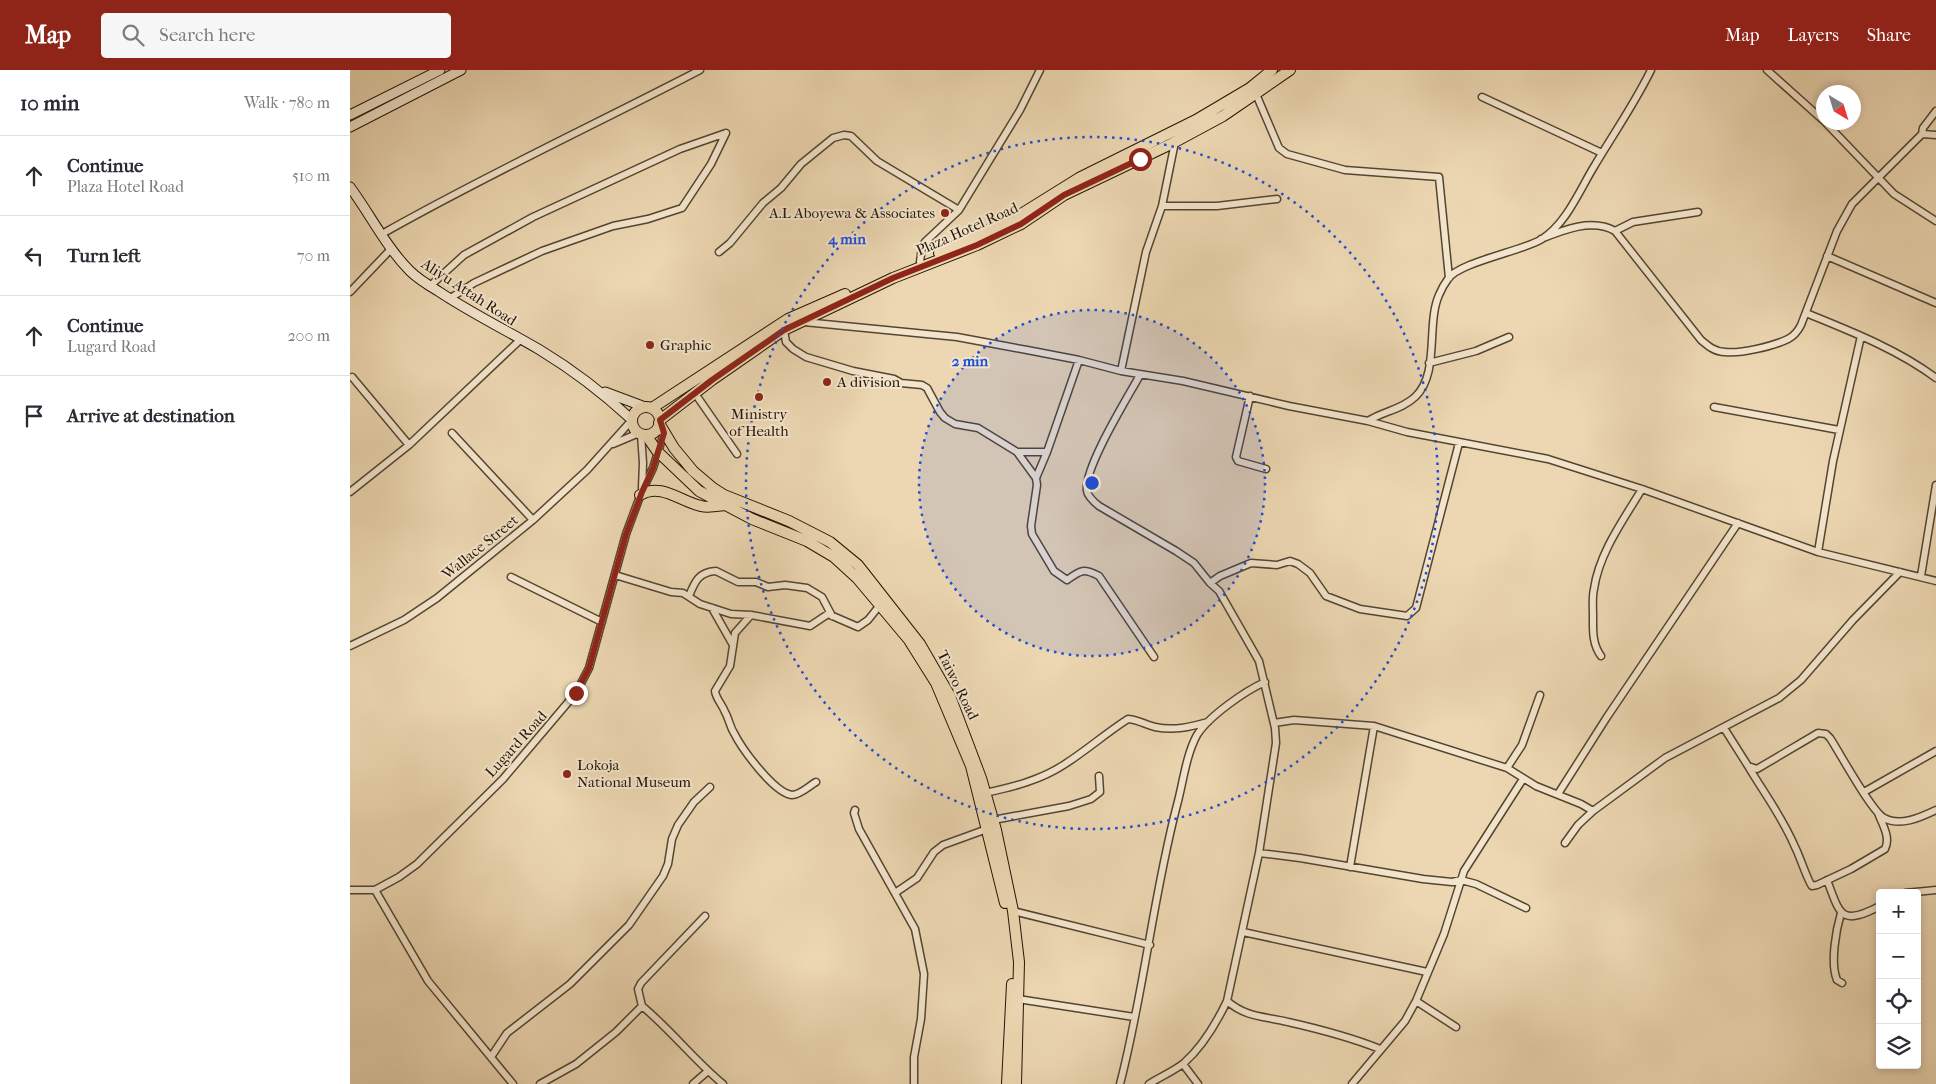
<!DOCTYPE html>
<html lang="en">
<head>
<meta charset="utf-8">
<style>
	body { margin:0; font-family:"IM FELL French Canon",serif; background:#f7f7f7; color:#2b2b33 }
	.controls { position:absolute; right:15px; bottom:15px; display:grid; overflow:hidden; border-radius:5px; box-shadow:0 2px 8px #0003 }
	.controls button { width:45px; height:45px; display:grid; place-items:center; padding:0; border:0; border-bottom:1px solid #e1e1e2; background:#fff; color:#2b2b33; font:25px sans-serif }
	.compass { position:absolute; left:1466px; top:15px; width:45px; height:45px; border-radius:50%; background:#fff; box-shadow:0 2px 8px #0003; rotate:142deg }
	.stop { position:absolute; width:15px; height:15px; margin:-11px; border:4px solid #8f2418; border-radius:50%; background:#fff }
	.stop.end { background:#8f2418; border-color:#fff; box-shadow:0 1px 5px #0008 }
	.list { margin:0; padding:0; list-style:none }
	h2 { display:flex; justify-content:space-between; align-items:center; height:65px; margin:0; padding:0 20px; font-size:21px }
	h2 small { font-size:16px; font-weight:400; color:#7c7c81 }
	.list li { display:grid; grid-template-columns:32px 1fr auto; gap:15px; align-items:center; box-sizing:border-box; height:80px; padding:0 20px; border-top:1px solid #e1e1e2 }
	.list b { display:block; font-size:19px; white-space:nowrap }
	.list p { margin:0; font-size:16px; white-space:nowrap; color:#7c7c81 }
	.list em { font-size:16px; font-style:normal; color:#7c7c81 }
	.icon { flex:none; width:28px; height:28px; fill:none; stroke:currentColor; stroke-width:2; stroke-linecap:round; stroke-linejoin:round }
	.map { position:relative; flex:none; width:1586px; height:1014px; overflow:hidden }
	header { display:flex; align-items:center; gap:30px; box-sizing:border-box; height:70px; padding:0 25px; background:#8f2418; color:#fff }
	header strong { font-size:24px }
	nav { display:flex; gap:28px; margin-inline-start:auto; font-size:18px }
	.search { width:350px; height:45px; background:#f7f7f7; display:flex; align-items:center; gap:12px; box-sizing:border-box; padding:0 18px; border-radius:5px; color:#7c7c81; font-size:19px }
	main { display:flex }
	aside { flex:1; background:#fff }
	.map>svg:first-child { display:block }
</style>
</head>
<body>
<header>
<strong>Map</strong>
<div class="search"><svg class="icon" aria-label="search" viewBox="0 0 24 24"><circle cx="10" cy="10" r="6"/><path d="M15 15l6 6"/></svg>Search here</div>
<nav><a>Map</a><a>Layers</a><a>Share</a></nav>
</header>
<main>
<aside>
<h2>10 min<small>Walk · 780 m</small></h2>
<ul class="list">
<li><svg class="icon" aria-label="ahead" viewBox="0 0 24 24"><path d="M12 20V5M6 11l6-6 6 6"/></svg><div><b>Continue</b><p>Plaza Hotel Road</p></div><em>510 m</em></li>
<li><svg class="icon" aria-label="left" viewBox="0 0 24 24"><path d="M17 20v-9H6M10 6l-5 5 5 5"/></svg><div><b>Turn left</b></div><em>70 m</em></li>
<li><svg class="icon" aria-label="ahead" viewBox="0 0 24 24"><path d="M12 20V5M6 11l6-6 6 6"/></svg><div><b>Continue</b><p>Lugard Road</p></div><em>200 m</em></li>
<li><svg class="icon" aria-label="arrive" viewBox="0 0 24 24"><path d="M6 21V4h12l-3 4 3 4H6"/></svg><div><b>Arrive at destination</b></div></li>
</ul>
</aside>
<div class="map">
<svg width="1586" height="1014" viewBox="0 0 1586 1014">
	<rect width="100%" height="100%" fill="#ecd7b2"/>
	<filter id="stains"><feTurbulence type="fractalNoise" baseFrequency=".004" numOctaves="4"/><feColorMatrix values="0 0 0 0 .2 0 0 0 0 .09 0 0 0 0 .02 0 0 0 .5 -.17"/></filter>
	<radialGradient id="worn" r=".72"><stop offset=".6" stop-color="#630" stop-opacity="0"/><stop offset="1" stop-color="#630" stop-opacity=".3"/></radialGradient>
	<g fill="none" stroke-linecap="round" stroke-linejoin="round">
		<g stroke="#54452f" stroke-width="9">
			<path id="street" d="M1417,0L1474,51
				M906,24L929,78L937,84L995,100L1089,107L1099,208
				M1132,27L1252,83
				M1475,52L1544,124L1586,151
				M1572,64L1573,58L1586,41
				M812,136H867L927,129
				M1265,161L1283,152L1348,142
				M32,164C136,105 244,55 350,0
				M1191,169C1213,160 1242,148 1265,161L1351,270C1358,276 1365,282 1375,282C1390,284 1424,276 1438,269C1444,266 1448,261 1451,255L1487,161L1502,134L1572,64L1586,65
				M369,182L380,173L413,133L431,118L451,94L483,68L494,65L501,66L527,91L609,140
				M1477,186L1586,233
				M570,192L572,177L575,172L609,140L670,40L690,0
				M80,216L114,185L183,147L330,79L376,63
				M0,222L41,179
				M99,229L124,213L192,181L263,156L298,149L332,138L361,94L376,63
				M1456,243C1500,261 1547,279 1586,308
				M454,252L607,267L677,280L729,290L771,301L833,311L939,336L1018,351L1057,362L1198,389L1292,419L1468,482L1586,511
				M434,260L436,272L443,279L456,287L503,301L544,309L551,313L572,315L577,318L590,342L595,348L605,354L628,358L667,382L686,408L687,415L681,456L682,464L704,501L717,510C731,500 733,498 749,506L804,587
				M1079,293L1126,281L1159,267
				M771,301L796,182L812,136L825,72
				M790,305C778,327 733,399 737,421C738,427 744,432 749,436L826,481L844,493L860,513L869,521L909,591L925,658L926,673L909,783L877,931C866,954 853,976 834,993C824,1001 810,1007 799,1014
				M2,307L59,375
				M344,322L387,384
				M900,326L886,387L888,391L916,399
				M1364,337L1489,360
				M1018,351C1033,341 1051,340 1065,327C1090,304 1076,254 1089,225C1091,220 1095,213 1098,209C1109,192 1173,181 1192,169C1217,153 1230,119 1245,95C1264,63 1285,33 1301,0
				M102,363L183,450
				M291,364L293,393L292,418
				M263,374L289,363
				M667,382H697
				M686,408L697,382L729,290
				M0,422L59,375L170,270
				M1468,482L1483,391L1511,266
				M265,505L321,522L333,523L350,534L381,544L401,545L460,556L478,544L508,557L518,550L530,535
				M1571,506L1586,415
				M161,507L252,552
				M860,513L870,506L901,493L927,495L940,491L948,494L960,503L976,526L1010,539L1057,546L1066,538L1109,373
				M339,526C345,511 349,502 366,501L388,512H406L418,517L435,515L457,518L472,527L482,546
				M362,538L383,575
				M401,545L385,563L380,596L365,621C366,629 372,634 375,642C379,649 380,657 384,663C392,679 424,723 442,725C450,725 459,716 466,712
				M0,576L54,550L87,528L183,450L237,400L281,351
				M1251,586C1242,574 1243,560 1243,546C1243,537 1242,527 1244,519C1249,483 1274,449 1292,419
				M924,653L944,650L1024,656L1157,698L1186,716L1231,734L1243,741
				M1374,658L1398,696L1407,699L1468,663L1476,664L1480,668C1490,683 1521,741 1534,748C1551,757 1571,747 1586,740
				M1398,696C1414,723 1433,748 1445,777C1449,784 1458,812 1462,816L1467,815L1501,799L1535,779C1541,767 1532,754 1528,743
				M1157,698L1172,675L1190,625
				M1514,722L1586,681
				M635,723C663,717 691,710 715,694C737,680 756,663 778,649C789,650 796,655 805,657C824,661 840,657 858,652
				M1208,724L1257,647L1388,453
				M505,740L504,743L509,759L565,859L574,904L571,949L564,987V1014
				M643,750L719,736L741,729L750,722L749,706
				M1215,773L1228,755L1243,741L1315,688L1429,628L1451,610L1503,550L1550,502
				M909,783L950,788L1073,809L1102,812L1111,810L1126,814L1176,838
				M1000,797L1024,656
				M1477,810C1490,844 1490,857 1530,836
				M0,820H25L49,807L67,794L153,709L226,623L239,598L276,464L292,421L303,398L314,363
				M25,820L78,911L163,1014
				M545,823L567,808L584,782L593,775L637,759
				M1555,823L1586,820
				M663,841L800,875
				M1491,843C1486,860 1480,893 1487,910L1492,913
				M893,862L1077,902
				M668,929L784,947
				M877,931C897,948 914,946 938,952C969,959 1000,967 1030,979
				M1066,931L1106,957
				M292,936C321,960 344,990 373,1014
				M141,987L157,963L220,914L279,855L313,806L318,794L322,769L328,755L344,732L360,717
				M833,994L848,1014
				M190,1014L226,994L266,962L292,936L288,919L291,913L355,846
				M343,1014L358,1001
				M770,1014C794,922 803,826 827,735C833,713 836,685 847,665C859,646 895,621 915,612
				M1002,1014L1055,951L1066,931L1094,864L1114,801L1173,709"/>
		</g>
		<g stroke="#221403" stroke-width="11">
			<path id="secondary" d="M0,45L90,0
				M0,57L111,0
				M0,117C20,144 36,177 60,201C68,209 78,215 88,221C121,243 156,260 190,280C223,300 253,323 281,349
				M255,322L295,337"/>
		</g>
		<g stroke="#221403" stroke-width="12">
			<path id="primary" d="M589,183L668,146L729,108L846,50L900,18L922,0
				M282 351a14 14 0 1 1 28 0a14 14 0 1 1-28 0Z
				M302,338L438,249L495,224
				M310,350L362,310L434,260L543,208L627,175L671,154L714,125L821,74L873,46L940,0
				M309,353L324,378L343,401L363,418L374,425L439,451L480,472L508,495L570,574L600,626L631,708L646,760L663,841L669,892L666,1014
				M296,365L307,381L349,421L402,449L457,471L484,487L507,508L559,570L586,613L621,696L655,833
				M290,425C311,412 331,432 351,436C358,438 367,436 375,435
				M657,1014L662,914"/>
		</g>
		<use href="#street" stroke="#f3e5cd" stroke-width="6"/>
		<use href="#secondary" stroke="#f3e5cd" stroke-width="9"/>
		<use href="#primary" stroke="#ecd7b2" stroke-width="10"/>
	</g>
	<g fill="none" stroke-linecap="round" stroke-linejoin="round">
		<path stroke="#8f2418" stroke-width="6" d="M226,623L239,598L276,464L292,422L303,398L314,363L310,350L362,310L434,260L543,208L627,175L671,154L714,125L790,89"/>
	</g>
	<circle cx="742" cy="413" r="173" fill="#1d4ed8" fill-opacity=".12"/>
	<g fill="none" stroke="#1d4ed8" stroke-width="2.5" stroke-dasharray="2.5 5">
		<circle cx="742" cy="413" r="173"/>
		<circle cx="742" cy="413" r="346"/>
	</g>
	<g fill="#8f2418" stroke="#f3e5cd" stroke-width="2">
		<circle cx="595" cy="143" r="5"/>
		<circle cx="300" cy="275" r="5"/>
		<circle cx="477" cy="312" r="5"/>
		<circle cx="409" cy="327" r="5"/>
		<circle cx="217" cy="704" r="5"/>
	</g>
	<g text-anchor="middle" stroke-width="4" stroke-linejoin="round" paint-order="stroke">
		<g font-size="15" fill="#221403" stroke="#f3e5cd" text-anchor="start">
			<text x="585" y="148" text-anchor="end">A.L Aboyewa &amp; Associates</text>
			<text x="310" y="280">Graphic</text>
			<text x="487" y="317">A division</text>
			<text x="409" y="349" text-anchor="middle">Ministry<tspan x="409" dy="17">of Health</tspan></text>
			<text x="227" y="700">Lokoja<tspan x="227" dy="17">National Museum</tspan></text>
		</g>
		<g font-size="15" fill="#221403" stroke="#f3e5cd">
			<text transform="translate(617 159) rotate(-24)" y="5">Plaza Hotel Road</text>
			<text transform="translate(119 222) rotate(33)" y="5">Aliyu Attah Road</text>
			<text transform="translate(130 477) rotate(-39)" y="5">Wallace Street</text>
			<text transform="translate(608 615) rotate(64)" y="5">Taiwo Road</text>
			<text transform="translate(166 674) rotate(-48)" y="5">Lugard Road</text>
		</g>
	</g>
	<circle cx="742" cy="413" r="8" fill="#1d4ed8" stroke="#f3e5cd" stroke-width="2.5"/>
	<g font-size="15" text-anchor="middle" font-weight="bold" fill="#1d4ed8" stroke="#f3e5cd" stroke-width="4" stroke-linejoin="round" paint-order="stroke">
		<text x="497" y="174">4 min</text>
		<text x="620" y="296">2 min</text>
	</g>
	<rect width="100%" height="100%" filter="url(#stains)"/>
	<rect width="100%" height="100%" fill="url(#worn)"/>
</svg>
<div class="controls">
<button>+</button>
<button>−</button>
<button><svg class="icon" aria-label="locate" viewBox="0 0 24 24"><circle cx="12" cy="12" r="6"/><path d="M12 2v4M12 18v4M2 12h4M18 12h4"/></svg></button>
<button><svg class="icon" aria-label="layers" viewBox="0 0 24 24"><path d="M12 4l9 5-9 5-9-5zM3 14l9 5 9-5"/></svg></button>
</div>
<svg class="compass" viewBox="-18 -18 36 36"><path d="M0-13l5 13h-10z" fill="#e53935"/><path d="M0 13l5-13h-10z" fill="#7c7c81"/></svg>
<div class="stop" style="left:790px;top:89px"></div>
<div class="stop end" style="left:226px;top:623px"></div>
</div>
</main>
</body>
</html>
